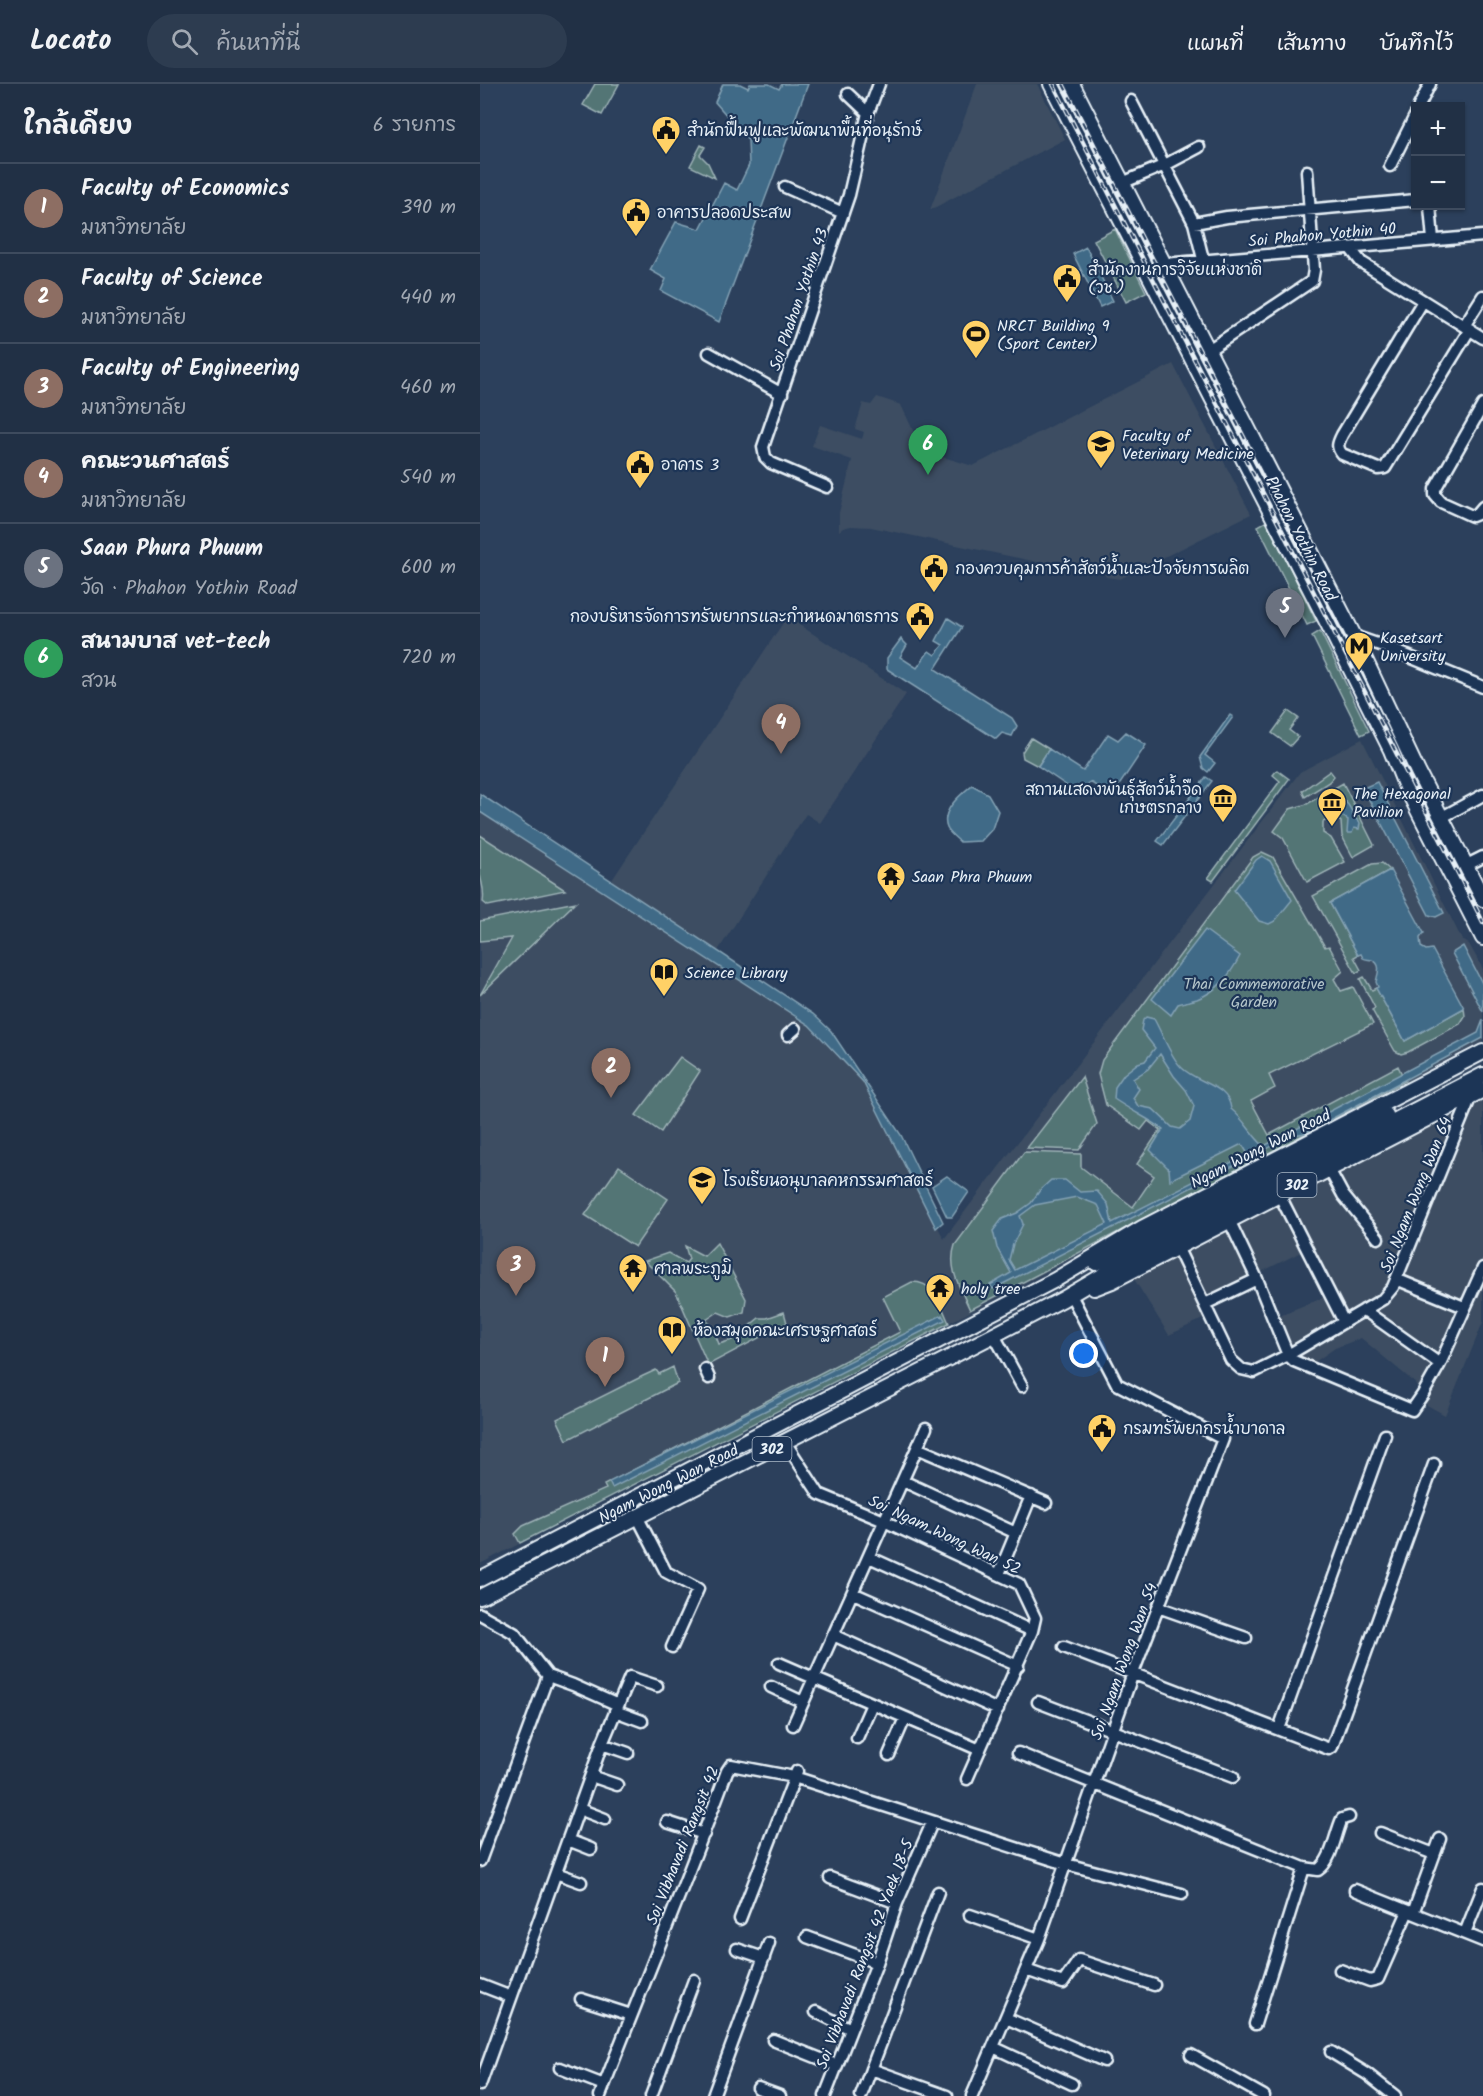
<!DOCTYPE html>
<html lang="th">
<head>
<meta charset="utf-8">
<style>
	body { margin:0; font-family:Kalam,"Playpen Sans Thai",sans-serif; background:#2d3c50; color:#f1f3f6 }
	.controls { position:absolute; right:18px; top:18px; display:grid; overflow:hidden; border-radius:0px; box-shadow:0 2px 4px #0004 }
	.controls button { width:54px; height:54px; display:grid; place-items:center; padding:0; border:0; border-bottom:2px solid #3e4b5e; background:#213045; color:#f1f3f6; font:30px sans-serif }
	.you { position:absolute; left:604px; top:1270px; width:21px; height:21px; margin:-15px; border:4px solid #fff; border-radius:50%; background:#1a73e8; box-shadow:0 0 0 9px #1a73e833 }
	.badge { display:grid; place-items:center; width:39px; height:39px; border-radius:50%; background:#d6ab8b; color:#fff; font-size:20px; font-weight:700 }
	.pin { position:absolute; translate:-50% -50px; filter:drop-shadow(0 2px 3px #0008) }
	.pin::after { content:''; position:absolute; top:32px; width:21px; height:18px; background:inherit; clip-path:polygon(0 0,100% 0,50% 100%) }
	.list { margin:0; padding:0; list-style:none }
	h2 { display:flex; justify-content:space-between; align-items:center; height:78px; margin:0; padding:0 24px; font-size:26px }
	h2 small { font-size:20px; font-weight:400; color:#a2a9b3 }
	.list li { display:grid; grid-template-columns:39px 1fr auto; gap:18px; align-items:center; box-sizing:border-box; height:90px; padding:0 24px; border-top:2px solid #3e4b5e }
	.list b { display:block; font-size:22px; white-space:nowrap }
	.list p { margin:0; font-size:20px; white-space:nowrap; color:#a2a9b3 }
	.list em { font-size:20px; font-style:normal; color:#a2a9b3 }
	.icon { flex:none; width:33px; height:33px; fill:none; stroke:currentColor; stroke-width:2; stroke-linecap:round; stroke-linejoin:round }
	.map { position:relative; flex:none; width:1003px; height:2012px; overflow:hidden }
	header { display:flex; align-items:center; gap:36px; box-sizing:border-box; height:84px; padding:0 30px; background:#213045; border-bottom:2px solid #3e4b5e }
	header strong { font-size:28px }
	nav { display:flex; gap:33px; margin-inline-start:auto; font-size:21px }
	.search { width:420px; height:54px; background:#2d3c50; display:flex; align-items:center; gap:15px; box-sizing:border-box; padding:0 21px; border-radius:33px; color:#a2a9b3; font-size:22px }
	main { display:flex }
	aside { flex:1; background:#213045 }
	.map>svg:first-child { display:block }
</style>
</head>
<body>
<header>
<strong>Locato</strong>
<div class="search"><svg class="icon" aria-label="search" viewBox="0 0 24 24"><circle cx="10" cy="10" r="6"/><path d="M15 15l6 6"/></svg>ค้นหาที่นี่</div>
<nav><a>แผนที่</a><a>เส้นทาง</a><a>บันทึกไว้</a></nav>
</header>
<main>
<aside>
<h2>ใกล้เคียง<small>6 รายการ</small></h2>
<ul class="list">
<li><span class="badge" style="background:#8d6e63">1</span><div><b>Faculty of Economics</b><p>มหาวิทยาลัย</p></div><em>390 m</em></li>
<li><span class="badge" style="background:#8d6e63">2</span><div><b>Faculty of Science</b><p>มหาวิทยาลัย</p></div><em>440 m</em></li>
<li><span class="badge" style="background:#8d6e63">3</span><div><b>Faculty of Engineering</b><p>มหาวิทยาลัย</p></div><em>460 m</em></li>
<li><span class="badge" style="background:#8d6e63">4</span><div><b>คณะวนศาสตร์</b><p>มหาวิทยาลัย</p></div><em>540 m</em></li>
<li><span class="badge" style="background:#6b7280">5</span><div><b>Saan Phura Phuum</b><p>วัด · Phahon Yothin Road</p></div><em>600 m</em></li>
<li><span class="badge" style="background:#2e9e5b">6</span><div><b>สนามบาส vet-tech</b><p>สวน</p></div><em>720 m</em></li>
</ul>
</aside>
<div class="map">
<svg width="1003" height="2012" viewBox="0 0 1003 2012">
	<rect width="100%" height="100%" fill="#2c405c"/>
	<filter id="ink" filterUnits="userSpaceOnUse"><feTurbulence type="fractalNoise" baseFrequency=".0167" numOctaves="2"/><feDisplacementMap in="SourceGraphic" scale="12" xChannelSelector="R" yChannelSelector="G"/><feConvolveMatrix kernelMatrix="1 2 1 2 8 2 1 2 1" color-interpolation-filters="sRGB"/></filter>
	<g filter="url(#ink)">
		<path fill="#3d4d62" d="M497,0H557L585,55L450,126Z
			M693,280L771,430L640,495L626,493L621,484L598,478L586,484L391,443L371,442L363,444L359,447V429L372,376L332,362L340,341L382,355L384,348L375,345L383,319L391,321L397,313L421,321L443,367L493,382Z
			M307,533L426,610L340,739L326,730L232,876L329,941L383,998L464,1155L820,688L882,655L982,856L989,860L1003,885V957L490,1228L0,1480V728L124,808Z
			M1003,1016V1238L965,1331L947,1321L934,1298L881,1254L855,1264L832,1280L817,1273L805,1253L797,1232L845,1213L823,1167L721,1218L727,1233L689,1251L654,1195L834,1101Z"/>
		<path fill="#527475" stroke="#9db2b6" stroke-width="1.5" d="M115,0H139L122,31L103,21Z
			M221,61L225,63L220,71L228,79L235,94L210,82Z
			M635,145L666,208L646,218L614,156Z
			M787,437L836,537L827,541L778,442Z
			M840,547L889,647L881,651L832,552Z
			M808,627L818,634L809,646L818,653L810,662L792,649Z
			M551,654L569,665L558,682L543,674L542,668Z
			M797,686L809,695L733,797L728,794L800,697L793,691Z
			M850,687L854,692L849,698L825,713L822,707Z
			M863,699L894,761L873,773L862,752L861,738L854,733L843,738V749L851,754L865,778L827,798L803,754L794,747L810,725L827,720Z
			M0,751L85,806L8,822L3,818C5,806 2,802 0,790C0,778 0,763 0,751Z
			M782,768L793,773L845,863L849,862L863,887L854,895L861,907L873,903L893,940L789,991L795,1004L771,1017L789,1051L918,982L925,997L490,1226C481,1205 467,1185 475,1161L544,1068L601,1070V1083L653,1123L674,1092L657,1080L680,1046L668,1037L661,1046L626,1021L618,990L622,976L773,773Z
			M902,779L910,786L850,819L878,871L874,873L881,886L876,889L833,812L892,780Z
			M96,818L0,911L32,854L0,857V837Z
			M884,893L892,906L896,904L925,957L984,924L985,932L980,940L928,968L921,970L915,967L892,926L895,924L880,895Z
			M200,973L220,987L181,1048L156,1031Z
			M602,993L617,1040L599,1066L547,1064Z
			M139,1082L188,1115L155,1163L105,1131Z
			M237,1159L266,1215L264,1228L250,1233L238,1228L226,1236L232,1242L239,1260L252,1256L279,1234H287L304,1228L307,1239L228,1281L196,1208L165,1177L188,1169L206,1179L209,1175L205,1162L224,1172Z
			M432,1198C456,1198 460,1220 469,1239L40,1459L35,1450L43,1442L126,1405L124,1401L420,1248L403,1213Z
			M193,1283L198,1299L87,1356L77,1335L163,1292L176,1286L179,1290Z"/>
		<path fill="#406b87" stroke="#83a1b4" stroke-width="1.5" fill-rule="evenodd" d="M243,0H260L268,4L270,0H289L299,5L302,0H328L239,238L181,207L186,195L170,186L196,138L220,145L244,99L257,106L269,81L268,56L235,18Z
			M606,163L633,217L620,223L593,170Z
			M468,534L482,543L455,585L532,634L537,642L532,652L522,649L516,655L407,585V574L421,555L427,561L420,573L437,584L449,567L455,571L463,561L456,557Z
			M750,631L753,633L725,671L735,679L728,688L723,684L720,673Z
			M646,648L666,661L632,712L610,698L599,710L558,682L569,665L603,687L628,650L638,656Z
			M726,693L732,697L683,761L677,757Z
			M897,698L964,829L956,833L949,831L883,704Z
			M492,701L508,710L518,727L512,745L501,757L480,758C476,754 469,749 467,744C460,727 480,711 492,701Z
			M0,710L333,930L351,947L421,1051L463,1138L456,1144L383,998L329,941L0,728Z
			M861,715C872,720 871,732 880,739L879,745L874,744L872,749H867L868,736L850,724L852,720Z
			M782,772L790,777L812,816L795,837L789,840L779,837L754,806L776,776Z
			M910,786L944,849L940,854L941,863L946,866L952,865L984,924L925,957L896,904L898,903L896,898C897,892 903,880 892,876C889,875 886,876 883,874L881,870L878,871L850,819Z
			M725,846L760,872C750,891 738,907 717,915C711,917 704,918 698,920L691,931L672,915Z
			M983,862L1003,901V928L972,869Z
			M666,933L674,935C682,949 691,974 702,984C717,999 749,1001 751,1025C765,1036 771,1051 784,1062L998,949L1003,936V954L825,1049L814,1051L513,1205L510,1201L531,1189L517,1164L513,1147L522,1135L537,1129L551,1119L560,1106L571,1096H585L600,1108L617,1107L628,1120L632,1139L768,1070L762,1060L690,1096L689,1085L670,1066L683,1045C667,1034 650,1026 634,1015L635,1003L644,990L658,979L665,977L675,964L661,946L663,936ZM680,970L694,992L706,1006L714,1022L710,1037L700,1045L692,1043L673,1025L658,1022L653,1014L659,1005L653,995L668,985ZM597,1113L618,1121L627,1140L535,1186L529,1176L533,1160L543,1140L540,1132L555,1121Z
			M467,1092L489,1108L472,1133H467L452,1102Z
			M462,1231L465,1236L132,1404L129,1398Z"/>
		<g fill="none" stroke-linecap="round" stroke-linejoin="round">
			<g stroke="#e8f1f8" stroke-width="15">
				<path id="minor" d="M368,10L388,29
					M651,17L714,139L747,133L936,116
					M939,22L950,0
					M910,82L936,30
					M642,99L685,81L719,63
					M305,103L363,129
					M950,122L953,156
					M714,139L723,175
					M870,164L881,178L1003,254
					M684,180L1003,152
					M943,217L862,351C858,359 856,363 862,370L898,385L905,384L990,245
					M984,242L1003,212
					M727,267L832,197L834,186L827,87
					M229,269L302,310
					M1003,321L955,405V411L961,418L992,432L997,430L1003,423
					M347,403L291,379L285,373L283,363L369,111L388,29L399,0
					M874,552L903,562L1003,603
					M966,731L1003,711
					M991,779L1003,773
					M308,951L315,945
					M849,1085L863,1111L898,1154
					M799,1110L864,1238
					M749,1136L777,1195L808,1271L814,1277L932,1326L943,1310L960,1280L1003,1184
					M697,1163L751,1276L761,1285L774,1288L808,1271L903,1215L913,1203L991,1012
					M916,1195L984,1223
					M725,1220L777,1195
					M884,1226L960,1280
					M514,1251L542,1302
					M225,1285L229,1294
					M305,1358L339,1410L404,1437L539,1500L555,1534L552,1547L487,1695
					M437,1364L566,1419
					M423,1397L536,1449
					M158,1434L186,1488L218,1505L192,1563
					M389,1473L552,1547
					M519,1490L551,1412
					M373,1509L538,1582
					M678,1523L766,1554
					M0,1530L34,1549L68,1592L93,1601L138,1621
					M353,1551L518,1626
					M584,1563L849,1665L852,1663L954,1380
					M299,1579L500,1666
					M291,1603L323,1618
					M558,1618L753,1693
					M135,1627L162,1637
					M313,1641L446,1344
					M799,1645L905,1351
					M377,1654L392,1620
					M122,1660L148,1669
					M538,1669L824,1784L838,1786C852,1777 855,1750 862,1735L869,1733
					M409,1671L425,1634
					M111,1692L137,1701
					M99,1725L125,1735
					M187,1738L224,1750
					M900,1749L954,1770
					M88,1756L111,1765
					M0,1777L68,1592
					M76,1789L101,1798
					M350,1794L417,1819
					M875,1806L1003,1857
					M933,1829L960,1755
					M490,1831L559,1855
					M260,1835L317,1687
					M985,1849L1003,1804
					M327,1853L397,1879
					M257,1865L284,1874
					M546,1886L583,1899L599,1876L674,1901
					M860,1886L890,1897L898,1895L928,1827
					M0,1901L31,1913
					M101,1915L151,1931
					M336,1928L371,1945
					M526,1934L624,1977
					M775,1940L824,1784
					M293,1956L356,1981
					M513,1963L592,2000
					M851,1968L887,1990L915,2012
					M711,1971L784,2012
					M80,1984L124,2001
					M391,1985L467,2012
					M0,2001L122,1660L150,1593L177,1602
					M278,2004L300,2012
					M120,2012C162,1903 207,1796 247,1687L251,1681L314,1693L586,1780L702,1810
					M171,2012L214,1896
					M233,2012L289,1859
					M345,2012L397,1879L417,1819L452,1739
					M381,2012L458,1808
					M492,2012L559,1855L653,1589L743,1355L637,1300L592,1213"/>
			</g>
			<g stroke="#e8f1f8" stroke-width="18">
				<path id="major" d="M571,0L847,538L911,666L926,703L1003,854
					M592,0L874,552L938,688L1003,815
					M616,1179L906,1031
					M614,1204L632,1197L1003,1006
					M0,1495L575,1196L662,1144L1003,968
					M0,1513L514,1251L583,1215L671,1163L1003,991"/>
			</g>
			<use href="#minor" stroke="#1d3557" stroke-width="10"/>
			<use href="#major" stroke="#1d3557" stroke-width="14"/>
			<g stroke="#e8f1f8" stroke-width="4.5">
				<path id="rail" d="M573,0L1003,838
					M583,0L772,369"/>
			</g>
			<use href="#rail" stroke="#1d3557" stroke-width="2" stroke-dasharray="7" stroke-linecap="butt"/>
		</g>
	</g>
	<defs>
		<g id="civic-pin" transform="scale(1.5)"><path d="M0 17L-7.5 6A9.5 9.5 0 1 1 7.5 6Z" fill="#ffd166" stroke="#1d3557"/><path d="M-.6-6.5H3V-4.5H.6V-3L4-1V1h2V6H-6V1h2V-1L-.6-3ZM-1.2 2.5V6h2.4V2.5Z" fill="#111"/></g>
		<g id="stadium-pin" transform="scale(1.5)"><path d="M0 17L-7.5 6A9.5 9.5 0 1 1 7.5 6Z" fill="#ffd166" stroke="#1d3557"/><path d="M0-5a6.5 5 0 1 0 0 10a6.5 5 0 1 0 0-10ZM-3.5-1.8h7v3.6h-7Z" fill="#111"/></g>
		<g id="university-pin" transform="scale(1.5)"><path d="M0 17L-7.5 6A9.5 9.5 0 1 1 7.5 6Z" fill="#ffd166" stroke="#1d3557"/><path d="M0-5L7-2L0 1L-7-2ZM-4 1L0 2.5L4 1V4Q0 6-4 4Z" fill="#111"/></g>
		<g id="metro-pin" transform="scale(1.5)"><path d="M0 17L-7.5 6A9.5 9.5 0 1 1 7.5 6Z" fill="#ffd166" stroke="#1d3557"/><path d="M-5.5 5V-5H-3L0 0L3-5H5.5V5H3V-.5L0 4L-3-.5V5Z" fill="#111"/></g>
		<g id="museum-pin" transform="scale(1.5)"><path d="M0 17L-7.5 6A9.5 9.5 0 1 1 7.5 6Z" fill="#ffd166" stroke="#1d3557"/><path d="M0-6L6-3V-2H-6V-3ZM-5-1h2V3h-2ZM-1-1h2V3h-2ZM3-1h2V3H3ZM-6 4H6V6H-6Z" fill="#111"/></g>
		<g id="temple-pin" transform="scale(1.5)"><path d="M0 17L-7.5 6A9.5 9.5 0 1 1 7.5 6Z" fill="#ffd166" stroke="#1d3557"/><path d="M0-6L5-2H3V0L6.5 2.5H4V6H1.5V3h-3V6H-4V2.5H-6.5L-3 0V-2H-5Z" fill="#111"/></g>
		<g id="library-pin" transform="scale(1.5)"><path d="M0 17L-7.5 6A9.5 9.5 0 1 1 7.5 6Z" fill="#ffd166" stroke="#1d3557"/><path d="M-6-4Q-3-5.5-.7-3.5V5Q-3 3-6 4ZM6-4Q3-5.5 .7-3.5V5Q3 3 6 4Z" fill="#111"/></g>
		<g id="school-pin" transform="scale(1.5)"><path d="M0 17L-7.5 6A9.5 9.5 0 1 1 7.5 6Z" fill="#ffd166" stroke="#1d3557"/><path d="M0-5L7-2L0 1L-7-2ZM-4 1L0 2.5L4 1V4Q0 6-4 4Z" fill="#111"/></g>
	</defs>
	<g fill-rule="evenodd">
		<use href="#civic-pin" x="186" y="46"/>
		<use href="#civic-pin" x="156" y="128"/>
		<use href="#civic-pin" x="587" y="194"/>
		<use href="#stadium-pin" x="496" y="250"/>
		<use href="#university-pin" x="621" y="360"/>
		<use href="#civic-pin" x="160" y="380"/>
		<use href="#civic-pin" x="454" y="484"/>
		<use href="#civic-pin" x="440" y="532"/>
		<use href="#metro-pin" x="879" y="562"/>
		<use href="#museum-pin" x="743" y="714"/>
		<use href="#museum-pin" x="852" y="718"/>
		<use href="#temple-pin" x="411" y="792"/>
		<use href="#library-pin" x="184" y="888"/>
		<use href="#school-pin" x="222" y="1096"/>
		<use href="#temple-pin" x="153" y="1184"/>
		<use href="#temple-pin" x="460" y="1204"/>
		<use href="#library-pin" x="192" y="1246"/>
		<use href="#civic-pin" x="622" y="1344"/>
	</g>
	<g text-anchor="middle" stroke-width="4.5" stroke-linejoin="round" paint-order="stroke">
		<g fill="#1d3557" stroke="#abb9c8" stroke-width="1.5">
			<rect x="797.5" y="1089" width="39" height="24" rx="4.5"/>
			<rect x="272.5" y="1353" width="39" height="24" rx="4.5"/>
		</g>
		<g font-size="15" font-weight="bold" fill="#e8f1f8">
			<text x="817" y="1106">302</text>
			<text x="292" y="1370">302</text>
		</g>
		<g font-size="16" fill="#e8f1f8" stroke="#1d3557" text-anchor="start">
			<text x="207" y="52">สำนักฟื้นฟูและพัฒนาพื้นที่อนุรักษ์</text>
			<text x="177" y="134">อาคารปลอดประสพ</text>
			<text x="608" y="191">สำนักงานการวิจัยแห่งชาติ<tspan x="608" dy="18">(วช.)</tspan></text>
			<text x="517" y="247">NRCT Building 9<tspan x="517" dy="18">(Sport Center)</tspan></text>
			<text x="642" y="357">Faculty of<tspan x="642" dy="18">Veterinary Medicine</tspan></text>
			<text x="181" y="386">อาคาร 3</text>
			<text x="475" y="490">กองควบคุมการค้าสัตว์น้ำและปัจจัยการผลิต</text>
			<text x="419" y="538" text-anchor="end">กองบริหารจัดการทรัพยากรและกำหนดมาตรการ</text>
			<text x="900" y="559">Kasetsart<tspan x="900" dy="18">University</tspan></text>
			<text x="722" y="711" text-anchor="end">สถานแสดงพันธุ์สัตว์น้ำจืด<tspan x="722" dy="18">เกษตรกลาง</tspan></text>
			<text x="873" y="715">The Hexagonal<tspan x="873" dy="18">Pavilion</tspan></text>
			<text x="432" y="798">Saan Phra Phuum</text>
			<text x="205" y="894">Science Library</text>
			<text x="243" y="1102">โรงเรียนอนุบาลคหกรรมศาสตร์</text>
			<text x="174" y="1190">ศาลพระภูมิ</text>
			<text x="481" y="1210">holy tree</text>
			<text x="213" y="1252">ห้องสมุดคณะเศรษฐศาสตร์</text>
			<text x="643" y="1350">กรมทรัพยากรน้ำบาดาล</text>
		</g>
		<g font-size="16" fill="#e8f1f8" stroke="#1d3557">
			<text transform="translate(842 150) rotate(-5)" y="6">Soi Phahon Yothin 40</text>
			<text transform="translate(318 215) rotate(-71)" y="6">Soi Phahon Yothin 43</text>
			<text transform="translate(822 454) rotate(63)" y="6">Phahon Yothin Road</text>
			<text transform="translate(780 1064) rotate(-27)" y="6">Ngam Wong Wan Road</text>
			<text transform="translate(935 1110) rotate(-68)" y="6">Soi Ngam Wong Wan 64</text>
			<text transform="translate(188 1399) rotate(-27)" y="6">Ngam Wong Wan Road</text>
			<text transform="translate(465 1450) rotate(25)" y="6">Soi Ngam Wong Wan 52</text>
			<text transform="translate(643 1577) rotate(-70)" y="6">Soi Ngam Wong Wan 54</text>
			<text transform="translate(202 1761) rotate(-68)" y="6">Soi Vibhavadi Rangsit 42</text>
			<text transform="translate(384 1870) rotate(-69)" y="6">Soi Vibhavadi Rangsit 42 Yaek 18-5</text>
		</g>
		<g font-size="16" fill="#b4c5ca" stroke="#1d3557">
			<text x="774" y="905">Thai Commemorative<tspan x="774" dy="18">Garden</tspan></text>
		</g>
	</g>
</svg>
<div class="controls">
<button>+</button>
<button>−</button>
</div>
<div class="you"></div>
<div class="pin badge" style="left:125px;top:1303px;background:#8d6e63">1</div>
<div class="pin badge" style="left:131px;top:1014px;background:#8d6e63">2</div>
<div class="pin badge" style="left:36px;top:1212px;background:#8d6e63">3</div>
<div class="pin badge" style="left:301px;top:670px;background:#8d6e63">4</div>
<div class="pin badge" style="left:805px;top:554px;background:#6b7280">5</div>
<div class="pin badge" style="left:448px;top:391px;background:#2e9e5b">6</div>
</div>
</main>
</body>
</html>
